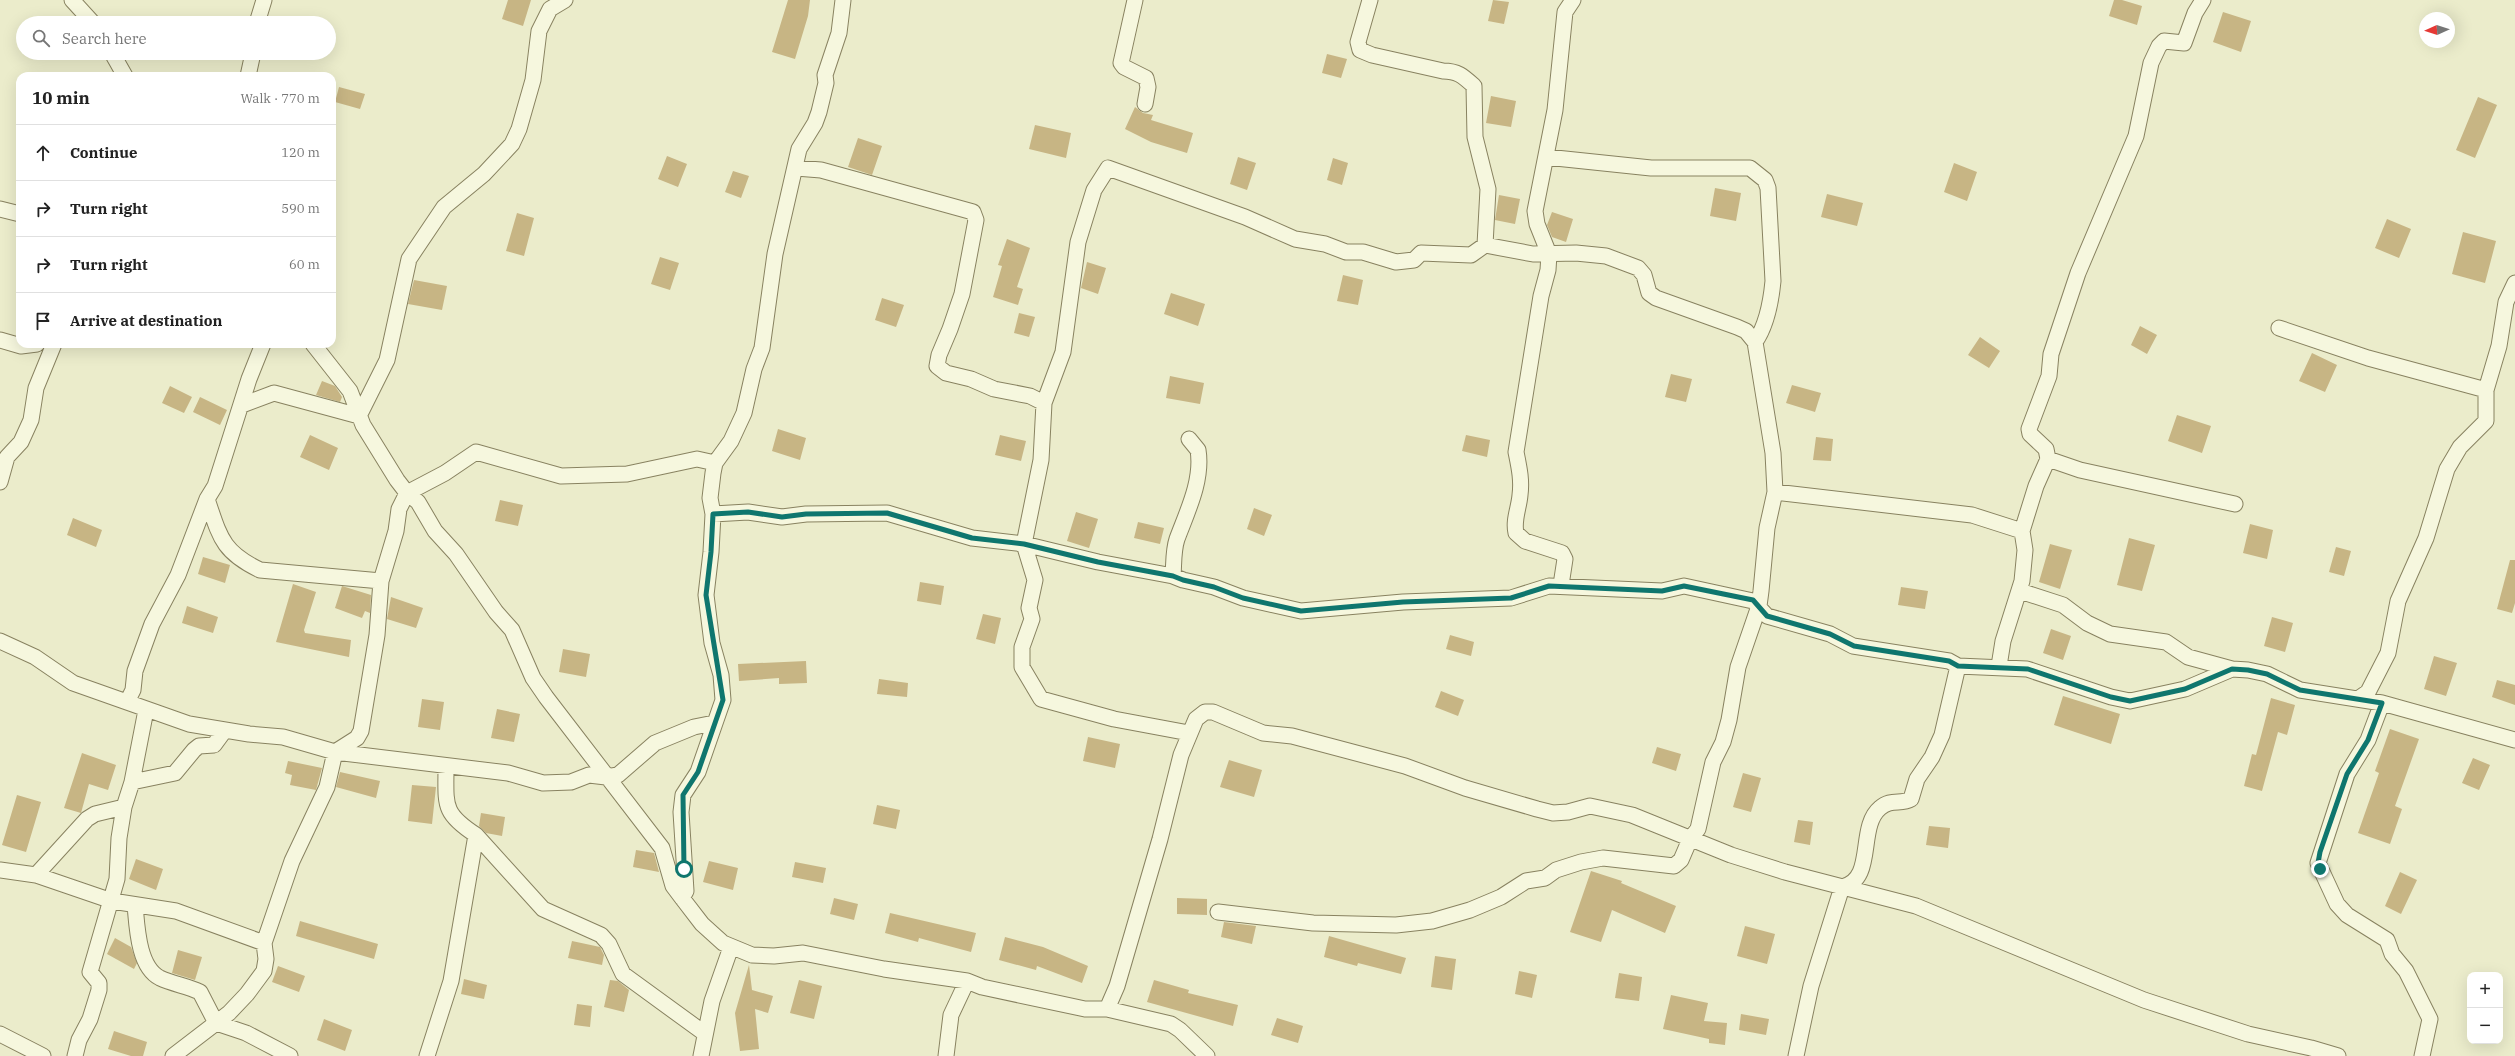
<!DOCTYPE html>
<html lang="en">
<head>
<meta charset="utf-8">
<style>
	body { margin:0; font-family:"IBM Plex Serif",serif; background:#f2f2f2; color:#222 }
	.controls { position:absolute; right:12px; bottom:12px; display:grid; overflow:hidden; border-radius:8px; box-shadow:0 4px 16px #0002 }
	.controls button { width:36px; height:36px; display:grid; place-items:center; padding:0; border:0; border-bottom:1px solid #e0e0e0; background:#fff; color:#222; font:20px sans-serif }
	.compass { position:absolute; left:2419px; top:12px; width:36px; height:36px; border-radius:50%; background:#fff; box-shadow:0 4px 16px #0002; rotate:267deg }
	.stop { position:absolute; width:12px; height:12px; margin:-9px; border:3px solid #0f766e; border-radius:50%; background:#fff }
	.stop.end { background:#0f766e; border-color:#fff; box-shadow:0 1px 4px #0008 }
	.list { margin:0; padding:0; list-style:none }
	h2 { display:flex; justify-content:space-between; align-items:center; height:52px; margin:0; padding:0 16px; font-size:17px }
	h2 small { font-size:13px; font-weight:400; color:#767676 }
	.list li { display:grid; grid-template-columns:26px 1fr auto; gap:12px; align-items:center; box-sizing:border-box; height:56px; padding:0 16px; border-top:1px solid #e0e0e0 }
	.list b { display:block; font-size:15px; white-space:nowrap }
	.list em { font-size:13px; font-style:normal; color:#767676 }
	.icon { flex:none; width:22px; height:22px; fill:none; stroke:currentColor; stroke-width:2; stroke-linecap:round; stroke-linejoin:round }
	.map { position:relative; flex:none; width:2515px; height:1056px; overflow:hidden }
	.search { position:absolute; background:#fff; box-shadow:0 4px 16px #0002; left:16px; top:16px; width:320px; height:44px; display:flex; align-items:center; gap:10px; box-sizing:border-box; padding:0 14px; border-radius:22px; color:#767676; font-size:15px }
	.panel { position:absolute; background:#fff; box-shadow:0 4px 16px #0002; left:16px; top:72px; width:320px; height:276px; border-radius:12px }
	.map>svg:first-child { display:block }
</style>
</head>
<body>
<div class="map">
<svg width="2515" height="1056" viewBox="0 0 2515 1056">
	<rect width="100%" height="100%" fill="#ebeccb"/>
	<path fill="#c7b584" d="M508,0H531L523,26L502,19Z
		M788,0H810L808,16L795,59L772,52Z
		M1493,0L1509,2L1504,24L1488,21Z
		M2114,0H2122L2142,6L2137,25L2109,16Z
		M2223,12L2251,21L2241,52L2213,42Z
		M1327,54L1347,59L1341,78L1322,73Z
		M339,87L365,94L360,109L335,102Z
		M1491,96L1516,101L1511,127L1486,123Z
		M2478,97L2497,105L2475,158L2456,150Z
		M1135,107L1143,113L1153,115L1151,120L1193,133L1187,153L1151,142L1125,129Z
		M1035,125L1071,133L1066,158L1029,149Z
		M858,138L882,146L872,175L848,167Z
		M667,156L687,164L678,187L658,179Z
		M1238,157L1256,163L1247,190L1230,184Z
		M1333,158L1348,163L1342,185L1327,180Z
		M1954,163L1977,172L1967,201L1944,192Z
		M733,171L749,176L741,198L725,192Z
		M1715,188L1741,193L1736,221L1710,216Z
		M1827,194L1863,203L1857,226L1821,217Z
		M1499,195L1520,199L1515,224L1495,220Z
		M1552,212L1573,219L1566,242L1552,237L1547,225Z
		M517,213L534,218L524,256L506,251Z
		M2387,219L2411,229L2399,258L2375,248Z
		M2463,232L2496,241L2485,283L2452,274Z
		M1007,239L1030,248L1017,287L1023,289L1018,305L993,297L1002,266L998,265Z
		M660,257L679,263L670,290L651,284Z
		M1087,262L1106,268L1098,294L1081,288Z
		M1343,275L1363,280L1358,305L1337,301Z
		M414,280L447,286L442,310L408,304Z
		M1171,293L1205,304L1198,326L1164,314Z
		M882,298L904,305L896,327L875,320Z
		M1019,313L1035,317L1029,337L1014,333Z
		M2140,326L2157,335L2147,354L2131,345Z
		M1980,337L2000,351L1989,368L1968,355Z
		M2312,353L2337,365L2325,392L2299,381Z
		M1671,374L1692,379L1686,402L1665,397Z
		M1170,376L1204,383L1200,404L1166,398Z
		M322,381L335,386L342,397L340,402L316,395Z
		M1792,385L1821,393L1815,412L1786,403Z
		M170,386L192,397L184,413L162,403Z
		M200,397L227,410L220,425L193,412Z
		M2177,415L2211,426L2202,453L2168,441Z
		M778,429L806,438L800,460L772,451Z
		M310,435L338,448L329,470L300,457Z
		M1000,435L1026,441L1021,461L995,455Z
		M1466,435L1490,440L1487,457L1462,451Z
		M1816,437L1833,439L1831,461L1813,460Z
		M500,500L523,505L518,526L495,521Z
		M1254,508L1272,515L1264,536L1247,529Z
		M1076,512L1098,519L1089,548L1067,541Z
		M73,518L102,530L96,547L67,535Z
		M1138,522L1164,528L1160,544L1134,538Z
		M2250,524L2273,530L2267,559L2243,553Z
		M2129,538L2155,545L2142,591L2117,585Z
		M2050,544L2072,550L2060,589L2039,582Z
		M2336,547L2351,551L2344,576L2329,572Z
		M203,557L230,565L225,583L198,574Z
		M2510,560H2515V603L2512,613L2497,609Z
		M920,582L944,586L941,605L917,601Z
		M293,584L316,592L304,630L305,633L351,640L349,657L276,642Z
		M342,586L371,595L370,613L365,611L362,618L335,608Z
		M1901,587L1928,591L1925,609L1898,605Z
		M391,597L423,608L416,628L387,619Z
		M187,606L218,617L213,633L182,623Z
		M983,614L1001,618L995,644L976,639Z
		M2272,617L2293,623L2285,652L2264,646Z
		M2051,629L2071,636L2063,660L2043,653Z
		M1450,635L1474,642L1471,656L1446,649Z
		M563,649L590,654L586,677L559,672Z
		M2434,656L2457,663L2446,696L2424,689Z
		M806,661L807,683L779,684V678L739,681L738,664Z
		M879,679L908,683L907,697L877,694Z
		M2497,680L2515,685V705L2492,697Z
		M1441,691L1464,700L1458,716L1435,707Z
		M2063,696L2120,714L2111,744L2054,725Z
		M2271,698L2295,705L2287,735L2278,732L2262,791L2244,786L2252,754L2256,755Z
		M422,699L444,702L440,730L418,727Z
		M497,709L520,714L514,742L491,738Z
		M2390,729L2419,739L2395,806L2402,809L2390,844L2358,833L2379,773L2375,771Z
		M1088,737L1120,744L1115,768L1083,761Z
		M1657,747L1681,754L1676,771L1652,763Z
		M82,753L116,765L108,790L89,784L81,813L64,808Z
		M2473,758L2490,765L2479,790L2462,783Z
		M1229,760L1262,770L1254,797L1220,787Z
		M288,761L322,768L316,790L290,785L292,775L285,773Z
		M340,772L380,781L376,798L336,787Z
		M1743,773L1761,778L1751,812L1733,807Z
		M412,785L436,787L432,824L408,821Z
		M17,795L41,802L26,852L2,845Z
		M877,805L900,810L896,829L873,824Z
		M481,813L505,817L502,836L486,833L479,826Z
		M1798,820L1813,822L1810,845L1794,842Z
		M1929,826L1950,828L1948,848L1926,845Z
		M636,850L654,853L659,872L633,867Z
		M136,859L163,869L156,890L129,879Z
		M709,861L738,868L733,890L703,882Z
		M795,862L826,868L823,883L792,877Z
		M1591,871L1622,881L1621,883L1676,906L1665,933L1612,910L1601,942L1570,932Z
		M2400,872L2417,880L2401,914L2385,906Z
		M834,898L858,904L854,920L830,914Z
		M1177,898L1207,899V915L1177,914Z
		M890,913L976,933L971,952L919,938L918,942L885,933Z
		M300,921L378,944L374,959L296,936Z
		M1224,922L1256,926L1252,944L1221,937Z
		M1745,926L1775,934L1767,964L1737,956Z
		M1329,936L1406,958L1401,974L1358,963L1357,966L1324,957Z
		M1005,937L1043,947L1088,966L1082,983L1037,966L1036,970L999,960Z
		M115,938L131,947L137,963L134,969L107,954Z
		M572,941L600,947L604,955L602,965L568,958Z
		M178,950L202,957L195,980L172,973Z
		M1435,956L1456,959L1452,990L1431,987Z
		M749,965L752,990L773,996L768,1013L755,1009L759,1049L740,1051L735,1013Z
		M278,966L305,976L299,992L272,982Z
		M1519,971L1537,975L1532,998L1515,994Z
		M1619,973L1642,977L1639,1001L1615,998Z
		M464,979L487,985L484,999L461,994Z
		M610,980L618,981L629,990L624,1012L604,1007Z
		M799,980L822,986L814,1019L790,1013Z
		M1154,980L1189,990L1188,993L1238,1005L1233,1026L1147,1002Z
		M1671,995L1708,1003L1704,1021L1727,1023L1725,1045L1709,1043V1039L1663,1029Z
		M577,1004L592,1006L590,1027L574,1025Z
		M1741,1014L1769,1019L1766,1035L1739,1030Z
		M1277,1018L1303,1026L1298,1043L1271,1035Z
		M324,1019L352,1030L345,1051L317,1040Z
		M114,1031L147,1042L143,1056H131L108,1049Z"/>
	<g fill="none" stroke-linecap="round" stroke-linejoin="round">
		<g stroke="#888260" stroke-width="17">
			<path id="street" d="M72,0L93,23
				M1135,0L1121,63L1124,67L1146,78L1148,87L1145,104
				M1370,0L1358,42L1360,50L1372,55L1443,71C1458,71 1463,76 1474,86L1475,137L1488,189L1485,245
				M257,23L264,0
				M112,53L125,76
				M248,76L253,53
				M796,168L821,170L973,212L976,220L962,294L950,329L939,355L937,366L946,373L971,379L994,389L1030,396L1044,403
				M0,209L20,214
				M2279,328L2368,358L2486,390
				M0,340L21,346L37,344
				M313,344L350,391L363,425L397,480L407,493L418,502L435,531L456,554L496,612L512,630L533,678L546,697L662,848L673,886L682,898L702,924L723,943L752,955L774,956L803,953L884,969L967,981L982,987L1085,1009H1107L1117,986L1160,839L1181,755L1196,719L1205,712H1213L1263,733L1292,736L1405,766L1465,788L1537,809L1553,813L1568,812L1590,806L1632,815L1731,855L1785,872L1916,906L2144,1000L2248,1034L2311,1048L2338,1056
				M242,405L274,393L359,416L387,360L409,259L444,207L484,174L512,144L519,129L533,80L539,31L550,9L565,0
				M2048,459L2080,470L2235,504
				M0,482L7,457L21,442L31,420L36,388L54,344
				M1775,492L1972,515L2022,531
				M207,499C220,537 222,552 260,570L381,581
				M713,514L748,512L782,517L806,514L887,513L972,538L1024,544L1098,562L1173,576L1183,580L1214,587L1243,598L1301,611L1403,602L1511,598L1549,586L1662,591L1684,586L1753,601L1767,616L1830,634L1853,646L1949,661L1958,666L2027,669L2111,697L2130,701L2185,689L2232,669L2248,670L2267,674L2300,690L2382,703L2515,740
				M1173,576C1174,564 1173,551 1177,539C1187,512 1203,480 1198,450L1189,439
				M1561,585L1565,559L1562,553L1525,541L1516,533C1513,520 1519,508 1520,495C1522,480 1519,467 1516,452L1541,296L1548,270L1549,254L1537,224L1535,211L1555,110L1565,12L1573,0
				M2020,591L2063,605L2087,623L2110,634L2166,642L2188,657L2232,669
				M0,641L35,657L73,683L189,724L249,734L283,737L335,752L508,773L543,783L571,782L589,775L606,777L618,775L655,743L694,727L714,723
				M1999,666L2003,641L2022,581L2025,550L2022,531L2036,486L2048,459L2046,449L2030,434L2029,429L2049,376L2051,354L2078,273L2136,136L2151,63L2159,46L2164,41L2184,43L2195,13L2203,0
				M2358,699L2368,692L2388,653L2398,601L2426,538L2447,469L2460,447L2486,421V390L2499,346L2506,302L2515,283
				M127,702L133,690L135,671L152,624L178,575L207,499L215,486L249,379L263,344
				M2382,703L2368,740L2347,774L2318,863L2337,904L2347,915L2387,940L2392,954L2406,971L2430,1019L2422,1056
				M1189,733L1114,719L1041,699L1022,667V647L1032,619L1029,608L1035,580L1024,544L1041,460L1044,403L1063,352L1078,242L1094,190L1108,168L1245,217L1295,239L1325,244L1346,252H1363L1396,262L1414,260L1421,253L1471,255L1485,245L1533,254L1576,253L1606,256L1638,268L1644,275L1649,293L1656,298L1737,327L1746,331L1755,342
				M132,782L175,773L194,750L199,746L214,745L225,730
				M476,835L543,909L601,935L609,944L623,974L704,1033
				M0,870L36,875L112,901L176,911L264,943
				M36,875L87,819L95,814L124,807
				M682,898L686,891L681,812L683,795L698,772L723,700L721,675L712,643L706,595L711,552L713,514L710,498L713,473L715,463L731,441L744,413L754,369L762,348L775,254L799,149L815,123L819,112L826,83L825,75L839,33L843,0
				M135,905C137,926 138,967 160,978C173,984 187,986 200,992L216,1023L246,1033L290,1056
				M1218,912L1313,923L1396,925L1432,921L1470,910L1501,897L1526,881L1545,878L1556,870L1581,862L1603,858L1674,866L1681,860L1690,839L1698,829L1713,762L1723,742L1729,720L1738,667L1759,606L1761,591L1767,528L1775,492L1773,453L1755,342C1767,325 1771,302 1773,281L1768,188L1765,180L1750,168H1651L1546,157
				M1107,1009L1171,1024L1180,1030L1207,1056
				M0,1034L43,1056
				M75,1056L79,1040L90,1019L99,990V983L90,972L117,879L119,838L124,807L132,782L146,710
				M173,1056L229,1013L247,994L264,971L266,959L264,943L292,861L327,787L335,752L357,738L361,731L377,635L381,581L396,531L399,509L407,493L445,473L476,452L561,476L627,474L697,459L715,463
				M427,1056L451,981L476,835C442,813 446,805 446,766
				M701,1056L712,1001L731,947
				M946,1056L951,1015L967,981
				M1796,1056L1811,986L1842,887C1876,880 1857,827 1880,808C1891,798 1901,805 1911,799L1917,779L1932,757L1942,735L1958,666"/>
		</g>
		<use href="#street" stroke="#f6f7de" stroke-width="15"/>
	</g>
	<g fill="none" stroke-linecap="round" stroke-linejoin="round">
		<path stroke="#0f766e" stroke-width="5" d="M684,869L683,795L698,772L723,700L706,595L711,552L713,514L748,512L782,517L806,514L887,513L972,538L1024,544L1098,562L1173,576L1183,580L1214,587L1243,598L1301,611L1403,602L1511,598L1549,586L1662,591L1684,586L1753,600L1767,616L1830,634L1854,646L1949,661L1958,666L2028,669L2111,697L2130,701L2185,689L2232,669L2248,670L2267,674L2300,690L2382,703L2368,740L2347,774L2320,852L2318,863L2320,869"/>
	</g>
</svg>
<div class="controls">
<button>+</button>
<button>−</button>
</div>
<svg class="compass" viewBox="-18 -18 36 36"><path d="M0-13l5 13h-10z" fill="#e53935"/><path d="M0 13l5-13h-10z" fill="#767676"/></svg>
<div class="stop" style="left:684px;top:869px"></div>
<div class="stop end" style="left:2320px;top:869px"></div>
<div class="search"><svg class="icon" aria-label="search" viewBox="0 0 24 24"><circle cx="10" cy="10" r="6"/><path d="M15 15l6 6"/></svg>Search here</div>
<section class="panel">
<h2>10 min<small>Walk · 770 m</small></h2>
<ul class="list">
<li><svg class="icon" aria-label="ahead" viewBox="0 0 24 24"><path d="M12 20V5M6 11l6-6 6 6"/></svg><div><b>Continue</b></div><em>120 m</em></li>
<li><svg class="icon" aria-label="right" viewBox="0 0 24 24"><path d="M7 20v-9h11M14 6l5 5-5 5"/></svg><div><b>Turn right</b></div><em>590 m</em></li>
<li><svg class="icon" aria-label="right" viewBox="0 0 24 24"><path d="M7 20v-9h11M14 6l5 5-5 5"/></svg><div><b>Turn right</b></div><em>60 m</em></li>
<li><svg class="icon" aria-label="arrive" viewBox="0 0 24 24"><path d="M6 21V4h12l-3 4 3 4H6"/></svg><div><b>Arrive at destination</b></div></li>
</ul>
</section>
</div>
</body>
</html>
